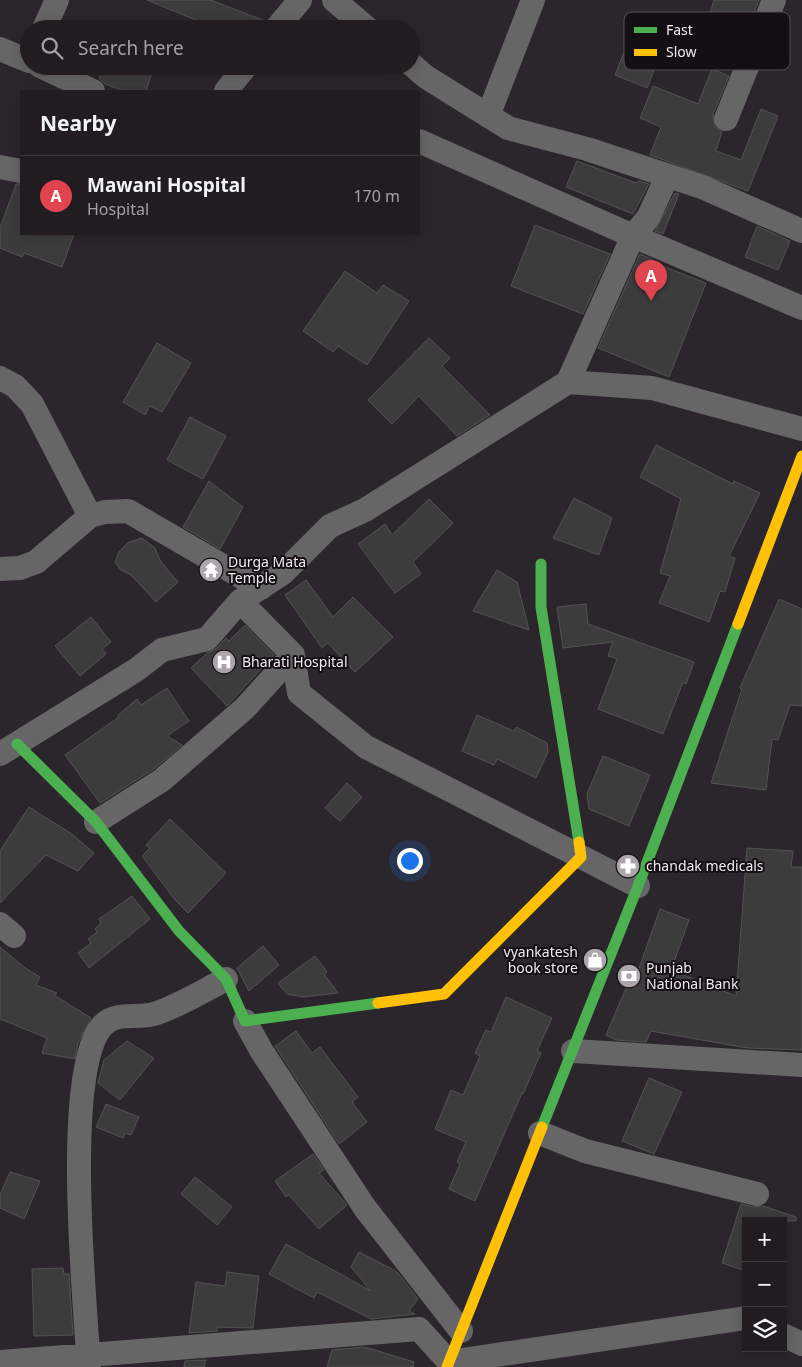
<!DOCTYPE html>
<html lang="en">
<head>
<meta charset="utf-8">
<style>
	body { margin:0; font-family:"Noto Sans",sans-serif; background:#2d292d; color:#f1f3f6 }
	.controls { position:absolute; right:15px; bottom:15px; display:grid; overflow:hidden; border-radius:0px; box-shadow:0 2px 12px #0003 }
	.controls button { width:45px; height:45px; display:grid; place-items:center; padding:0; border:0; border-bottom:1px solid #3d3a3e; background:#201c20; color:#f1f3f6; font:25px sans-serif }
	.you { position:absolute; left:409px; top:860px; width:18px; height:18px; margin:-12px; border:4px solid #fff; border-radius:50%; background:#1a73e8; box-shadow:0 0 0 8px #1a73e833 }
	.badge { display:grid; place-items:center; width:32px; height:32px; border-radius:50%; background:#aca6ac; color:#fff; font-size:16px; font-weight:700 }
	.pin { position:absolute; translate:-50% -41px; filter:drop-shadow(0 1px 2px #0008) }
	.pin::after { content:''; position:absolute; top:26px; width:18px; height:15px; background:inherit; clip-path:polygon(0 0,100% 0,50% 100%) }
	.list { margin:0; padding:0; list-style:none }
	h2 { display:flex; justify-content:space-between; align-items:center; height:65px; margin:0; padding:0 20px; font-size:21px }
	h2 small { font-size:16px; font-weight:400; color:#a2a1a5 }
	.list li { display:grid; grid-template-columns:32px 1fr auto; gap:15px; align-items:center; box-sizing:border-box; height:80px; padding:0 20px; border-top:1px solid #3d3a3e }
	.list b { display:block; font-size:19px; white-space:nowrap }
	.list p { margin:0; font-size:16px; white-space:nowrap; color:#a2a1a5 }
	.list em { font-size:16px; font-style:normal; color:#a2a1a5 }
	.icon { flex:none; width:28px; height:28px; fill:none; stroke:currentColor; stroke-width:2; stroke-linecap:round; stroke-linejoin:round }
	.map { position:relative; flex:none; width:802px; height:1367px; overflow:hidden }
	.search { position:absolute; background:#201c20; box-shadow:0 2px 12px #0003; left:20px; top:20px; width:400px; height:55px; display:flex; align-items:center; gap:12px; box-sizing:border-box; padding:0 18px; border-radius:28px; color:#a2a1a5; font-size:19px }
	.panel { position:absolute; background:#201c20; box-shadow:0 2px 12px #0003; left:20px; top:90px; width:400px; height:145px; border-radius:0px }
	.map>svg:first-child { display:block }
</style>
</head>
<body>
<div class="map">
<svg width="802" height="1367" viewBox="0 0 802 1367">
	<rect width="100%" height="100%" fill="#2b262b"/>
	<path fill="#3d3c3d" stroke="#535353" d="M147,0H211L265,21L263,29H218Z
		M714,0H759L745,35L707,23Z
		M627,45L659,58L647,88L615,75Z
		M103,66H154L146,91H124L105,84L99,79Z
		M712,69L729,76L713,114L715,127L722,132L716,151L741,160L761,109L778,116L748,191L650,155L661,127L640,118L653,86L698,104Z
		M577,161L636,183L639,181L649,184L633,214L566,187Z
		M16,184H21V234H74L62,267L24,253L22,257L0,248V228Z
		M675,193L679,194L663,234L655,231Z
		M535,225L610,254L583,314L511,286Z
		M757,226L790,241L778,270L745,257Z
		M640,254L653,260L652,262L706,283L669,377L598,348Z
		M345,271L377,293L383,285L409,301L367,365L338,346L333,352L303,331Z
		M429,338L450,358L442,366L490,415L457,436L419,396L392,424L368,400Z
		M157,343L191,363L162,412L150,406L145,415L123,402Z
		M190,417L226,436L203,479L167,460Z
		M656,445L733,484L734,481L760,493L729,556L735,558L725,592L720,591L709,622L659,603L670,576L660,573L681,499L640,477Z
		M209,481L243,507L220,549L183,527Z
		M574,498L612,518L599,555L553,538Z
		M429,499L453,523L413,562L421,574L395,593L358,544L385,524L392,535Z
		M142,538L155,548L161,562L178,582L156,602L132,576L120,569L115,562L119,552L129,542Z
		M497,570L517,582L529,630L473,611Z
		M306,580L333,617L353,597L393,637L355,672L328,643L322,648L285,595Z
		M779,599L802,609V706L790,705L778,740L772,739L766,790L711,783L742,689L740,688Z
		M586,604L588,624L694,662L686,684L683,682L663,734L598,709L617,659L608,656L613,642L563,648L557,607Z
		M91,617L111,642L102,649L106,654L80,676L55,646Z
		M245,625L274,655L227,706L191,668L207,653L217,648L226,638L229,641Z
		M167,688L189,721L167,736L182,745L154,769L100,803L65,755L119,717L118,715L137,699L141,705Z
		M477,715L514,731L516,727L547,743L548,752L536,778L497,759L494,765L462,751Z
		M603,756L650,775L629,826L589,809L587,794Z
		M347,783L362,797L340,821L325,808Z
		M29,807L72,834L94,853L78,871L46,855L0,903V851Z
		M170,819L226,873L188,913L176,901L142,856L150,848L146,845Z
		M747,848L793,851L791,867H802V1050L747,1048L651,1031L646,1042L616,1040L606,1035L627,986L632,988L660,909L689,920L671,970L736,996Z
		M132,896L150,919L89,968L78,953L91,943L88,939L97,932L95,929L101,923L99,919Z
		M263,946L279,965L249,991L237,968Z
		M0,947L25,968L40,977L36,985L57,993L54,995L91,1018L78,1043L75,1059L42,1053L47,1038L0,1019Z
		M315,956L327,972L324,974L338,993L303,997L287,994L278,983Z
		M506,997L552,1018L537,1051L541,1053L523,1094L522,1093L475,1201L449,1189L460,1164L457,1162L466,1142L435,1129L451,1090L463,1095L480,1056L475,1053L486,1030L491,1032Z
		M296,1031L312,1053L320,1047L358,1097L352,1102L367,1122L339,1144L275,1046Z
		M127,1041L154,1058L120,1100L98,1083L104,1060Z
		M649,1078L682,1092L654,1154L622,1141Z
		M106,1104L139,1117L131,1135L125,1133L123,1138L96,1127Z
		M313,1154L324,1170L319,1173L347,1205L319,1229L289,1195L286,1197L275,1181Z
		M10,1172L40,1181L24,1219L0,1208V1195Z
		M195,1177L232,1207L217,1225L181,1194Z
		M741,1204L754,1207L763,1206L796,1217V1221H746V1271L722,1263Z
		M286,1244L371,1291L351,1267L359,1252L392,1269L398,1273L418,1299L409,1311L415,1314L371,1319L317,1292L314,1298L269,1274Z
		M63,1268L64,1274H69L73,1335L34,1336L32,1269Z
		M227,1272L259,1276L253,1328L218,1327L217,1331L189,1333L196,1282L225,1286Z
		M365,1347L414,1362L413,1367H327L332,1350Z
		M206,1360L204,1367H184L185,1361Z"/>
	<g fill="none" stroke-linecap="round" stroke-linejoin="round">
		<path stroke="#676667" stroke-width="24" d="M334,0L368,29
			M44,29L57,0
			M276,29L300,0
			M0,49L29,61
			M411,64L426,77L508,128L587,149L702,187L802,231
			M40,66L93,91
			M226,91L246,66
			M488,116L533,0
			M726,119L774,0
			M419,141L633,236L802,308
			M0,167L21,171
			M0,378L15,386L32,404L90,516
			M568,382L633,236L648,218L667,177
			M0,569L20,568L36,562L90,516L105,512L128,511L261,588
			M240,601L293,655L299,693L366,747L638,886
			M0,754L136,670L162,650L207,639L240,601L283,573L330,526L365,510L568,382L652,388L802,429
			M96,822L162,780L245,708L293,655
			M0,924L14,936
			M245,1021L261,1050L365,1208L461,1331
			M573,1051L802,1065
			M540,1133L585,1151L757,1194
			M783,1335L802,1344
			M0,1362L419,1329L449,1362L746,1318
			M89,1367C85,1303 62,1067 103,1025C117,1011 137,1019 154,1014C179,1006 203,991 226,979"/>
		<path stroke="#4caf50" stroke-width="11" d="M541,564V607L579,842
			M17,744L96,822L179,931L226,979L245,1021L378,1003
			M542,1127L638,886L738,624"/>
		<path stroke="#ffc107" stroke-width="11" d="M738,624L802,456
			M378,1003L444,994L581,857L579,842
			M447,1367L542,1127"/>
	</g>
	<defs>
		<g id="temple-disc" transform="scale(1.25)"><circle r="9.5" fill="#aca6ac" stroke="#130f13"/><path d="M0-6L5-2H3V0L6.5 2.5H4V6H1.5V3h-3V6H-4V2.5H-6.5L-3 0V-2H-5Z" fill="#fff"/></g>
		<g id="hospital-disc" transform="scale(1.25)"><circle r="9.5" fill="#aca6ac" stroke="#130f13"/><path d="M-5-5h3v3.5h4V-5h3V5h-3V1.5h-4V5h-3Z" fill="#fff"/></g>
		<g id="pharmacy-disc" transform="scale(1.25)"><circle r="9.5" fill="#aca6ac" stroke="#130f13"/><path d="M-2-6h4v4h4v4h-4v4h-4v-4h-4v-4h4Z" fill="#fff"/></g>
		<g id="shop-disc" transform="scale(1.25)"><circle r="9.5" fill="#aca6ac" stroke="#130f13"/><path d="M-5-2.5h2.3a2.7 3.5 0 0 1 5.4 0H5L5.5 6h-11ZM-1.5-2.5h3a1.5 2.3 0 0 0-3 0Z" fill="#fff"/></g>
		<g id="bank-disc" transform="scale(1.25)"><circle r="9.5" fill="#aca6ac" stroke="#130f13"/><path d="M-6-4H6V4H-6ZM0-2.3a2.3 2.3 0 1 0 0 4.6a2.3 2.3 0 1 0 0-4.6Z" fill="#fff"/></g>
	</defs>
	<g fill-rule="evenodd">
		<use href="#temple-disc" x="211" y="570"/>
		<use href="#hospital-disc" x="224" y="662"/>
		<use href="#pharmacy-disc" x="628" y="866"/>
		<use href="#shop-disc" x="595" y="960"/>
		<use href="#bank-disc" x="629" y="976"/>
	</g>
	<g text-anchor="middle" stroke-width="4" stroke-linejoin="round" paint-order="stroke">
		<g font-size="14" fill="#f1ebf1" stroke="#130f13" text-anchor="start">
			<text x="228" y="567">Durga Mata<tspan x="228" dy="16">Temple</tspan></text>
			<text x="242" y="667">Bharati Hospital</text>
			<text x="646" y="871">chandak medicals</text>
			<text x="578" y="957" text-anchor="end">vyankatesh<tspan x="578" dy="16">book store</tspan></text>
			<text x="646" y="973">Punjab<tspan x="646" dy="16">National Bank</tspan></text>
		</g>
	</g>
	<rect x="624" y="12" width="166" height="58" rx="8" fill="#130f13" stroke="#565156" stroke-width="1"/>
	<rect x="634" y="27" width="23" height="6" fill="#4caf50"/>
	<rect x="634" y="49" width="23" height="7" fill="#ffc107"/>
	<g font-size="14" fill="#f1ebf1">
		<text x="666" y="35">Fast</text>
		<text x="666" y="57">Slow</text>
	</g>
</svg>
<div class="controls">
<button>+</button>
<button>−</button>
<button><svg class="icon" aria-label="layers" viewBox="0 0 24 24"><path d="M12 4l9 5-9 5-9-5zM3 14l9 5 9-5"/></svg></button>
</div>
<div class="you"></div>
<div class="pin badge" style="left:651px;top:301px;background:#e0444e">A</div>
<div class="search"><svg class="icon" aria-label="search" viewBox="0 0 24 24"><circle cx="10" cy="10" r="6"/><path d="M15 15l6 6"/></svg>Search here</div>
<section class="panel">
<h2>Nearby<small></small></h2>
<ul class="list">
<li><span class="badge" style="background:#e0444e">A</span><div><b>Mawani Hospital</b><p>Hospital</p></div><em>170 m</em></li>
</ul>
</section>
</div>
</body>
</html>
